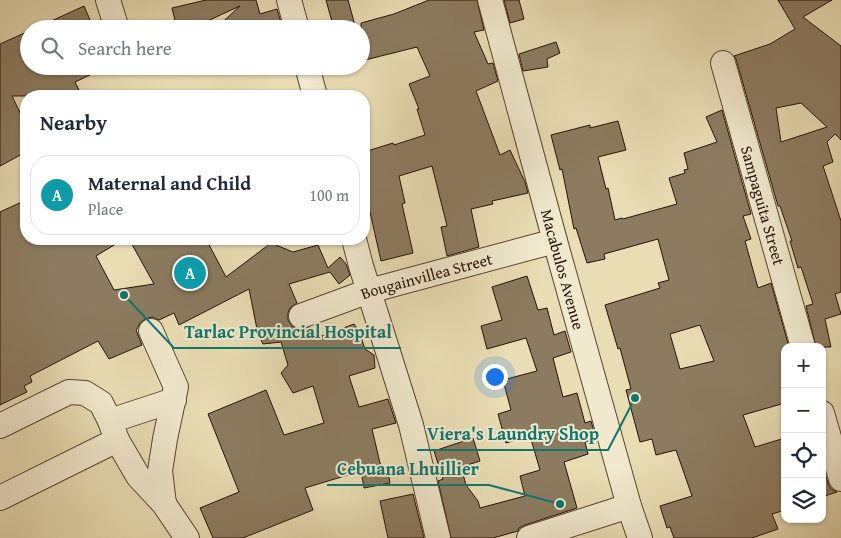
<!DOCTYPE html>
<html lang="en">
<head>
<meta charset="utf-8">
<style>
	body { margin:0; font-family:"Gentium Book Plus",serif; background:#f6f6f7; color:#1f2937 }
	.controls { position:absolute; right:15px; bottom:15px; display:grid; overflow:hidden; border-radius:10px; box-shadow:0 1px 4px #0004 }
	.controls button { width:45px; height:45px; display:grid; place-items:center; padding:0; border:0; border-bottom:1px solid #e0e1e3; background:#fff; color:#1f2937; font:25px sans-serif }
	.you { position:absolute; left:494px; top:376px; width:18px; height:18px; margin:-12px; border:4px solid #fff; border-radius:50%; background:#1a73e8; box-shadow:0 0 0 8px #1a73e833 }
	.badge { display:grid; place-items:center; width:32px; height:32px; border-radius:50%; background:#0f766e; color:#fff; font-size:16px; font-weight:700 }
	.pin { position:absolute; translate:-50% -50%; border:2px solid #fff; box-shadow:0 1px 5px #0006 }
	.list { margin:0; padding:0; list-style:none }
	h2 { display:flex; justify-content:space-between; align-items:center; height:65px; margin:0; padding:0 20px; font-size:21px }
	h2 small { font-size:16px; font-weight:400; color:#747a83 }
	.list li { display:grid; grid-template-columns:32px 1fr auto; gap:15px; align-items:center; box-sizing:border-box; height:80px; margin:0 10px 10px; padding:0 10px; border:1px solid #e0e1e3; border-radius:20px }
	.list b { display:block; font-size:19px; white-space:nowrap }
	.list p { margin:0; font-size:16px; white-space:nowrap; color:#747a83 }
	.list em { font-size:16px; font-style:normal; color:#747a83 }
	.icon { flex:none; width:28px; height:28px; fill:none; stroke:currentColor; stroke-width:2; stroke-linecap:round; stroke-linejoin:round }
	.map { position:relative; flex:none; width:841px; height:538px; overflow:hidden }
	.search { position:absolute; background:#fff; box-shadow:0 1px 4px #0004; left:20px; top:20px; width:350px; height:55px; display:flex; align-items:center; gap:12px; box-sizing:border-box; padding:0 18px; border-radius:28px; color:#747a83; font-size:19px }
	.panel { position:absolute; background:#fff; box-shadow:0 1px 4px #0004; left:20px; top:90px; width:350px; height:155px; border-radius:20px }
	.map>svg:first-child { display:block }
</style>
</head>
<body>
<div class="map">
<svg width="841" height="538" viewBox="0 0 841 538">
	<rect width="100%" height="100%" fill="#e9ddb4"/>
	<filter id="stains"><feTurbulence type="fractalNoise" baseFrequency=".004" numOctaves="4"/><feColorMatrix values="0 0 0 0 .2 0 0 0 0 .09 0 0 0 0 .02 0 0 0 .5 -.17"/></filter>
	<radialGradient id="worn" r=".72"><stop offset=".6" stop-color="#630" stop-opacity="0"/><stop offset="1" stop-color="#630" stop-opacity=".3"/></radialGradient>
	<path fill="#8c7b60" stroke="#271106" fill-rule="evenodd" d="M206,0H256L260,14L277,9L283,29H215L240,6L190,29H177L172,8Z
		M326,0H348L356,29H334Z
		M429,0H477L484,30L474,32L488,64L493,63L498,81L476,91L500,155L510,150L525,182L528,193L492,201L493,204L471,209L479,247L447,256L441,227L447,226L432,166L399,176L405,203L402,204L413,253L381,261L370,212L364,213V152L393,143L394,145L425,135L417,109H419L409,84L430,76L417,47L361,61V23L394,14Z
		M504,0H519L524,19L510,23Z
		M778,0H832L803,17L841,46V140L835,134L827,142L833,162L823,166L841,221V292L835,294L841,314L825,319L831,347H816L806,306L813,304L801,267L798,268L790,241H792L780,206H778L736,59L734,56L770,44L795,29ZM801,103L827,127L781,142L776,108Z
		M84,6L94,29H34Z
		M29,31V66H109L75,82L82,96H12L26,125V152L0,166V44Z
		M556,42L560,53L547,59L548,67L523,71L519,54Z
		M722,110L751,214L743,216L751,239L745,241L758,288L771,283L789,347H785V403L743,415L755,447L785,438V510L772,514L778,529L752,538H674L670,527L667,528L660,506L692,496L676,450L656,455L652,439L640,442L626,390L631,389L620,348L618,349L605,305L660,288L658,283L669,280L658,239L604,254L605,259L587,263L576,228L574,229L562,169L560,170L551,135L590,125V128L618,121L626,150L598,157L606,189L608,188L615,220L622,218L623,219L677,204L669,178L685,173L684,170L688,169L684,153L717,142L706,117ZM700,325L714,361L680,369L670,334Z
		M26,200V239H124L96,256L114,290L154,284L129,239H206L226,277L271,243L293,252L318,245L328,268L340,257L346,264L350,275L339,284L330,272L289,284L297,303L290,308L288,313V320L292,326L298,329L310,327L314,339L354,324L359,331L365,349L374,355L375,368L349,376L359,407L388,399L396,423L372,429L380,463L388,472L390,483L364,488L361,471L305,488L313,510L243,538H213L200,508L239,492L208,414L266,390L284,435L324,423L313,386L293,393L281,373L288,365L281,342L263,344L258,334L249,289L179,325L174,313L159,320L152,317L145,319L140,323L137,329L136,330L142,345L109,359L98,341L30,376L32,382L24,386L27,392L0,405V212Z
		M527,276L538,310L547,308L554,335L565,331L571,352L553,358L563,397L577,393L585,423L591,421L596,439L585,442L588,454L564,462L577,508L525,525L519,528L518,531L493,538H451L438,481L443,479L434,451L473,438L480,461L461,467L466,485L478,501L480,508L525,496L520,476L540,470L530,436L506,443L498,414L511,410L503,380L537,371L526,338L487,349L481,326L502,320L492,287Z
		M822,464L828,483L831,489L837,492L822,497Z
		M413,494L424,538H388L380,501Z"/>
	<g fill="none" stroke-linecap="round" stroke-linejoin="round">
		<g stroke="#584432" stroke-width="26">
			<g id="minor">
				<path d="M108,0L117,29"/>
				<path d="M289,0L297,29"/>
				<path id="s1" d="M490,0L555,241L629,506L640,538"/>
				<path id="s2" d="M723,63L803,347"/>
				<path d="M307,66L315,96"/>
				<path d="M354,239L361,266L411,425L438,538"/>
				<path id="s3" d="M301,316L369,291L555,241"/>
				<path d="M151,331L176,387L165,439L160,471L164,504"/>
				<path d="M822,413L841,479"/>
				<path d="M110,421L174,400"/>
				<path d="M0,426L69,392L85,393L101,403L110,421L117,440L138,476L164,504L187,538"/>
				<path d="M0,498L117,440"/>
				<path d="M529,538L629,506"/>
			</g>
		</g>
		<use href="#minor" stroke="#f1e9ce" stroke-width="24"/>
	</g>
	<g text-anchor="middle" stroke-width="4" stroke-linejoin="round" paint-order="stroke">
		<g font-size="16" fill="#271106" stroke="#f1e9ce">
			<text dy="6" stroke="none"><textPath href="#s2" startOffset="148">Sampaguita Street</textPath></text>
			<text dy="6" stroke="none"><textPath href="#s1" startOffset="279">Macabulos Avenue</textPath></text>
			<text dy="6" stroke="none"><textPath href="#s3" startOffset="132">Bougainvillea Street</textPath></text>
		</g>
	</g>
	<path fill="none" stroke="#0f766e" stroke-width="2" d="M124 295L174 348H401M635 398L608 450H417M560 504L489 485H327"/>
	<g fill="#0f766e" stroke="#f1e9ce" stroke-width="2">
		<circle cx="124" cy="295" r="5"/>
		<circle cx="635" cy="398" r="5"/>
		<circle cx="560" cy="504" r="5"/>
	</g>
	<g font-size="18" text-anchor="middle" font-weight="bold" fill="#0f766e" stroke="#f1e9ce" stroke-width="4" stroke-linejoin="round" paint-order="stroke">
		<text x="288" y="338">Tarlac Provincial Hospital</text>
		<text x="513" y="440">Viera's Laundry Shop</text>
		<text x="408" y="475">Cebuana Lhuillier</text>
	</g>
	<rect width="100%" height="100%" filter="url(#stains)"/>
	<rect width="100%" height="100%" fill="url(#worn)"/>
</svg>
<div class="controls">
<button>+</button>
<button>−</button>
<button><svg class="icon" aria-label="locate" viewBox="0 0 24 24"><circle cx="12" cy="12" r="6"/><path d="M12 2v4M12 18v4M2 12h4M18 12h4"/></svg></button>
<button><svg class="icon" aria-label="layers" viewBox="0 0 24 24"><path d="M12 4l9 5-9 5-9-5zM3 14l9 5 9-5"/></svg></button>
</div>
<div class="you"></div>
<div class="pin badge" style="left:190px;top:273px;background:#0f9aa8">A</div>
<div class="search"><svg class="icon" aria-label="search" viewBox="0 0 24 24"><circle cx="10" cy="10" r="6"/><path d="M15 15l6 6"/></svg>Search here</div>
<section class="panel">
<h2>Nearby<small></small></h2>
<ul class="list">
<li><span class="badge" style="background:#0f9aa8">A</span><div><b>Maternal and Child</b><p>Place</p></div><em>100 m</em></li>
</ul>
</section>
</div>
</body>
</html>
